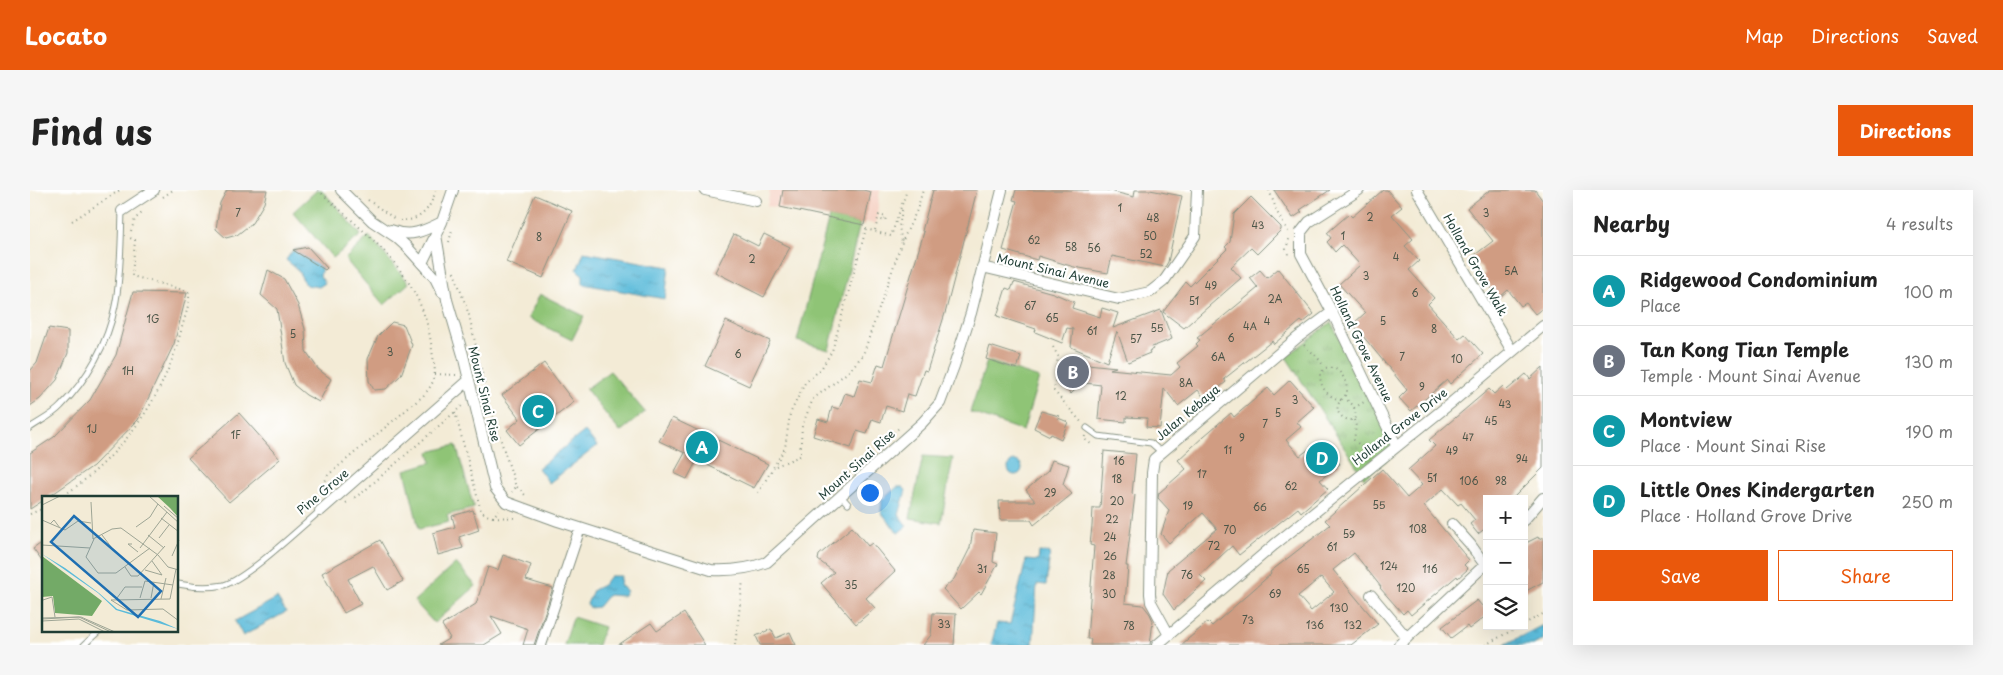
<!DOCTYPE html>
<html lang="en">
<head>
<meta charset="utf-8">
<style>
	body { margin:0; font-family:"Playpen Sans",sans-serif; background:#f6f6f6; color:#222 }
	.controls { position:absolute; right:15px; bottom:15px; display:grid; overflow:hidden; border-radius:0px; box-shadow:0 5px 20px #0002 }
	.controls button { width:45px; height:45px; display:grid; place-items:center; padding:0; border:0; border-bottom:1px solid #e0e0e0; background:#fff; color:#222; font:25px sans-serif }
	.you { position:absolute; left:839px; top:302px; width:18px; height:18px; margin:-12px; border:4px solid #fff; border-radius:50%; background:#1a73e8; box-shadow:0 0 0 8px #1a73e833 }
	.badge { display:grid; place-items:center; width:32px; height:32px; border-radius:50%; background:#ea580c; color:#fff; font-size:16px; font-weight:700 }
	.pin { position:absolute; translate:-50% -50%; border:2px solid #fff; box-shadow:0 1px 5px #0006 }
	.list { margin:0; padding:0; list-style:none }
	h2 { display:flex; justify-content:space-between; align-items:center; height:65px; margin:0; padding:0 20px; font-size:21px }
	h2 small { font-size:16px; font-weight:400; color:#767676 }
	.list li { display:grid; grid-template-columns:32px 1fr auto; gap:15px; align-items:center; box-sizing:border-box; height:70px; padding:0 20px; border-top:1px solid #e0e0e0 }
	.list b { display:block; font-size:19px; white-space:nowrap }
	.list p { margin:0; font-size:16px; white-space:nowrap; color:#767676 }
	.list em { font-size:16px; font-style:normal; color:#767676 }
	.actions { display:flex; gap:10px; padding:15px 20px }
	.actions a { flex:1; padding:11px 0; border:1px solid #ea580c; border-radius:0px; text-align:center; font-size:18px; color:#ea580c }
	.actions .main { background:#ea580c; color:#fff }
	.icon { flex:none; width:28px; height:28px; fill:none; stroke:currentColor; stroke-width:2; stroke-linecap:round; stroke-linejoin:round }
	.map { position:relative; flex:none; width:1513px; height:455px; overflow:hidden; border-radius:0px }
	header { display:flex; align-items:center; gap:30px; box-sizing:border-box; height:70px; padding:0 25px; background:#ea580c; color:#fff }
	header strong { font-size:24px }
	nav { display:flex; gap:28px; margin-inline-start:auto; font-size:18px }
	.intro { display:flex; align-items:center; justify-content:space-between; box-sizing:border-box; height:120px; padding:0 30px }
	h1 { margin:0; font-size:35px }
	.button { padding:12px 22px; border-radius:0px; background:#ea580c; color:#fff; font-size:18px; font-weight:700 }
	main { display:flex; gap:30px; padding:0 30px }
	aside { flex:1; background:#fff; border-radius:0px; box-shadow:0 5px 20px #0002 }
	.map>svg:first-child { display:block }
</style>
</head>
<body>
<header>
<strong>Locato</strong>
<nav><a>Map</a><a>Directions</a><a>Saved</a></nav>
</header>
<div class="intro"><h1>Find us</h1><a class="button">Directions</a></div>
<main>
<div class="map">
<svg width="1513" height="455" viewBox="0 0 1513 455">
	<defs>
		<pattern id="park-tufts" width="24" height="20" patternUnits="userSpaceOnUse" patternTransform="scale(1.25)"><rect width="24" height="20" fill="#8fc476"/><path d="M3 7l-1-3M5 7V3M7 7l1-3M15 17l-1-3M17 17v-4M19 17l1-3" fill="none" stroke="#74a062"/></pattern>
		<pattern id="water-ripples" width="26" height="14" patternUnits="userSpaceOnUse" patternTransform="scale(1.25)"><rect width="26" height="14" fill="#5bbbda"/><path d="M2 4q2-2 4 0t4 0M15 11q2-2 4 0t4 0" fill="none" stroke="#4b99b2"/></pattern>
	</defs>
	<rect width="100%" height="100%" fill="#fff"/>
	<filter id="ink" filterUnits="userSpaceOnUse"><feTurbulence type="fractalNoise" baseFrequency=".02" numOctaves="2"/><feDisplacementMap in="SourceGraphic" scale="10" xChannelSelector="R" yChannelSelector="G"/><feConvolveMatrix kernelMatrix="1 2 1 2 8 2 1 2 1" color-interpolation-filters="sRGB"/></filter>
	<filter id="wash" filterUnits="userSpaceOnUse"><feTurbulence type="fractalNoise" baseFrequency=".0096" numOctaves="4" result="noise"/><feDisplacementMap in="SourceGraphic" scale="20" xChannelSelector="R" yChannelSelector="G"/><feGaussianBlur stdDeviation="1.12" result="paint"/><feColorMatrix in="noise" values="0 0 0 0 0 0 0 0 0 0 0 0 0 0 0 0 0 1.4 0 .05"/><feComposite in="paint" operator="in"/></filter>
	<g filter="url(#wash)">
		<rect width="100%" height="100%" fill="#f3ebd6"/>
		<path fill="#f6d2c4" d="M740,0H850L846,34L737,16Z"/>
		<path fill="url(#park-tufts)" stroke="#578055" d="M1301,132L1368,261L1334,288L1256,167Z"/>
		<path fill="#8fc476" stroke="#578055" d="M287,0H292L331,45L303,68L263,22Z
			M799,27L830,34L799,160L767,151Z
			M339,46L379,93L354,115L315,69Z
			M510,104L554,126L542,150L498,128Z
			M957,171L1009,188L993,241L940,222Z
			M580,181L615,222L590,242L556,199Z
			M426,255L444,318L417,325L419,332L389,339L375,280L402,272L399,262Z
			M893,266L923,268L911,333L880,328Z
			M426,373L446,396L404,433L384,411Z
			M543,427L574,437L568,455H534Z"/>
		<path fill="url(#water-ripples)" stroke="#3d7c87" d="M278,57C287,67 294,72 290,86L295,93L289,97L276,95L267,79L256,70L263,60Z
			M554,62L639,77L635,109L553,94V85L547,80Z
			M555,241L567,256L519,293L508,278Z
			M978 278a7 7 0 1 1 14 0a7 7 0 1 1-14 0Z
			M867,297H873L876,300L869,325L877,336L868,343L851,322L852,310Z
			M1009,362L1020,363L1016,395L1007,394L1003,455H961L967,433L980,434L996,370L1008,371Z
			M580,386H591L590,395L597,401L593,406L578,405L568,417L560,418L557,414L563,400L573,395Z
			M247,408L256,422L213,446L205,431Z
			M1513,435V450L1503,455H1474Z"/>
		<g id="blocks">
			<path fill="#d09c82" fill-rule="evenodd" d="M197,0H237L234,13L222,33L207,45L196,48L186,39L190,13Z
				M753,0H833L841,2L834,35L750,17Z
				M903,0H947L916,120L897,181L894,180L885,206L877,204L872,221L856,216L851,232L842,229L837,244L827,241L821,258L783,246L788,229L798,232L802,217L809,219L815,203L824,206L830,189L842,192L848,174L854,176L894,42L892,41Z
				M986,0H1076L1104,7L1105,0H1120L1152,6L1138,72L1135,77L1082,66L1078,83L1044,77L1008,66L1007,70L973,60L987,11L983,10Z
				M1244,0H1300L1270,20L1272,22L1263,28Z
				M1353,0H1357L1372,17L1362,25L1383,49L1375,56L1389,71L1379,80L1404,108L1398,114L1429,149L1435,144L1453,164L1420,194L1417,190L1381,221L1369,208L1377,200L1323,134L1335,123L1309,94L1330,75L1312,55L1305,62L1297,52L1301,48L1297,43L1319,24L1322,27Z
				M1460,0H1505L1513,11V118L1505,124L1496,113L1491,116L1478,100L1469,108L1452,86L1455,83L1442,67L1463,51L1437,18Z
				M505,5L542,21L513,88L476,72Z
				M1221,7L1251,37V40L1227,64L1221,58L1201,77L1211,88L1154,138L1133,122L1156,92L1160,96L1197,59L1195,57L1200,52L1204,24Z
				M704,44L728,56L734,44L760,57L734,107L685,82Z
				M278,57L297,78L295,80L263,60Z
				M1248,79L1284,124L1273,133L1271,131L1244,154L1242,151L1194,189L1196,192L1175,209L1168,200L1148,216L1134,198L1130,238L1116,237L1117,228L1096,227V232L1068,229L1071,195L1047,192L1046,199L1041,204L1036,198L1039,172L1086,177L1080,179L1141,185L1150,177L1147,173L1168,156L1166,154L1170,150L1167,148L1228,98L1220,88L1230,80L1237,88Z
				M238,80L254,89L268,115L275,139L276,161L288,179L301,189L289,212L276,205L264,195L255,173L247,119L231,105Z
				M984,92L1023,103L1044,112L1042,118L1070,127L1072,118L1088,123L1083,138L1131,120L1142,149L1122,157L1123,159L1119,161L1120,163L1098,172L1087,141L1077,172L1041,157L1043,139L1037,138L1032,153L1005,142L1006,139L967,126L976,98L981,100Z
				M103,102L157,103L144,154L108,230L63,276L17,308H14V310L0,319V263L24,247L60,210L86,165Z
				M696,131L740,151L719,196L675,176Z
				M362,132L374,135L382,155L371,185L356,199L344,200L339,191L338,169L348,146Z
				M19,138L38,141V163L27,190L10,209L0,216V181L7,173Z
				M960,156L991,166L987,179L956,169Z
				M514,173L544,212L489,255L477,240L490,229L472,205Z
				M1513,177V278L1482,309H1457V337L1448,344L1440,334L1445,330L1431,313L1428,315L1413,299L1394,316L1439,370L1434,375L1438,379L1428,388L1427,386L1381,425L1377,420L1373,424L1350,398L1351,397L1324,363L1303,380L1348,434L1321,455H1151L1178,432L1182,436L1241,384L1240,382L1300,335L1295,330L1352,279L1377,308L1392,295L1378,280L1405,256L1399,250L1459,199L1464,204L1473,196L1477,200L1496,184L1500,189ZM1291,387L1304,402L1281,421L1268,406Z
				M1260,190L1284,217L1267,232L1271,237L1256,250L1270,266L1289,251L1310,274L1290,290L1298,299L1271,322L1268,318L1209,365L1202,356L1170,385L1176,391L1144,420L1133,404L1138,380L1187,339L1173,323L1139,353L1131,344L1139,320L1128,308L1129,303L1156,279L1148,270L1174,246L1201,223L1204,227L1238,198L1244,205Z
				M1011,221L1029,226L1028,228L1038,232L1031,249L1021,244L1020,246L1004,238Z
				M209,223L250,269L199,312L158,268Z
				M642,228L738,274L724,298L667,270L657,289L644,283L655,263L629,251Z
				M1074,261L1106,264L1102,304L1105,305L1096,376H1098L1095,413L1113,415L1120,424L1123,431L1120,455H1060L1061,449H1057L1064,356L1060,355L1062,336L1063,318H1070Z
				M1022,270L1039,275L1033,294L1042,304L1004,335L1001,330H970L969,311H1005L996,300L1018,281Z
				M443,320L449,340L429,347L433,358L408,365L403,343L425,337L422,326Z
				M822,337L838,356L842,353L865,381L836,408L845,418L826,434L791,393L804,382L788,370L789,365Z
				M943,340L966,343L963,372L968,374L951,404L949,402L931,419L913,399L924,389L932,374L940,358Z
				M1508,347L1509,349L1513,347V392L1494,402V354Z
				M350,350L373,391L357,400L343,376L318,389L331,414L314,423L292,383Z
				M14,351V374L3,359Z
				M473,365L501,375L496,390L523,398L504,455H493L498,439L461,426L472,444L454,455H408L420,448L412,435L446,414L458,377L468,380Z
				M1447,410L1457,422V425L1439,439L1437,436L1421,448L1412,437Z
				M654,423L675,455H588L621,433L627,441Z
				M903,423L926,424L924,455H893L901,445Z
				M741,439L746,448L760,442L766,455H730L726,446Z"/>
		</g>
	</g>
	<g filter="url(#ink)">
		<use href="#blocks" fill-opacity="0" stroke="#899485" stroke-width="1"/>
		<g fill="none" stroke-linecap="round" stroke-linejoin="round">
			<g stroke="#899485" stroke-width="7">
				<path id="lane" d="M0,238C10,231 23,225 31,216C57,190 78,153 85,116C91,88 91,50 92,21
					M1057,238L1068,246L1121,253L1131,262
					M811,306L818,314
					M148,394C163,397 179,398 194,395C216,389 270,338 290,321
					M54,455L69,441"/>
			</g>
			<g stroke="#899485" stroke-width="12">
				<path id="street" d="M311,0L342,31L366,47L377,57L405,88L412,102
					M675,0L726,11
					M1329,0L1279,32L1271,42V64L1302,122L1366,255
					M1387,0L1482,161
					M92,21L124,0
					M361,40C380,48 394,41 412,32
					M406,45L417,110L433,165L465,298L476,312L528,331L681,380C700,381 719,379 737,372L892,233L910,213L924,176L941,123L972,0
					M392,73L412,32L423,0
					M952,77L1089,109L1120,102L1134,91L1165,46L1167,0
					M290,321L438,191
					M1494,330L1513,308
					M1422,334L1440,354L1455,375
					M1341,405L1377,448
					M1139,445L1121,412L1120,404L1122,283L1124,269L1267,148L1302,122
					M511,455L550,338
					M1127,455L1244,355L1421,213L1513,136
					M1369,455L1457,373"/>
			</g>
			<path stroke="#899485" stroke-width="2" stroke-dasharray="1 4" stroke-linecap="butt" d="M288,0C341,49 393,83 402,160C405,182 409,188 393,206L298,285L291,300V306
				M1239,0L1248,24L1260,45
				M133,7L143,0
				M338,10L365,29
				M872,20L869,37L872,52
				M370,30C391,32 400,19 406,0
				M42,31L90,0
				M845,40L848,29L855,31L856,27L849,25L848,28
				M101,41L105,29L113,22
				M419,52L422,40
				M1259,64L1256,59L1260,46
				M424,82L439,125L459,214L486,297L482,302
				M1274,155C1283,164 1287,165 1294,177
				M1023,157L1028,166L1024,201L1052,233
				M405,184L427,185
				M1311,210C1297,207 1290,197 1290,184L1295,178C1309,175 1317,189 1317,202C1315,207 1309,211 1308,215C1305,225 1316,231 1324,230C1328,221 1323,212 1314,209
				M1324,218L1334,212
				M425,222L451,321L456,325L463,327L469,320
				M1324,230L1326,236L1324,250L1332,257L1337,267
				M1055,246L1054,249L1061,254H1065
				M746,276L770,266L772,236L783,209L818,182L833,165L872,52L887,20L893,0
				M804,296L871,236
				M487,297L496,306
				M728,303L755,258L760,224L775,193L791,179L802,161L836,39L861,46L877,0
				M30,308C90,268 133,211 151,141C154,129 160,115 159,103L157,101L102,86L105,50L100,48
				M316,313L333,302L433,215
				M0,324L14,318
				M463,327L487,328
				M1494,434L1513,424
				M705,455L713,391
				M1455,455L1490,436"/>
			<use href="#lane" stroke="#fff" stroke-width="5"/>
			<use href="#street" stroke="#fff" stroke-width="10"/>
		</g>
	</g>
	<g text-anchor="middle" stroke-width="4.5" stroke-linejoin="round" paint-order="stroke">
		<g font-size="10" fill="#4b5548">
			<text x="1090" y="22">1</text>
			<text x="208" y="27">7</text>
			<text x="1456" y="27">3</text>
			<text x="1340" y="31">2</text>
			<text x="1123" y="32">48</text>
			<text x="1228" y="39">43</text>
			<text x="1120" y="50">50</text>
			<text x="1313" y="50">1</text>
			<text x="509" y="51">8</text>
			<text x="1004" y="54">62</text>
			<text x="1041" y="61">58</text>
			<text x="1064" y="62">56</text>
			<text x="1116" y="68">52</text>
			<text x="1366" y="71">4</text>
			<text x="722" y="73">2</text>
			<text x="1481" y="85">5A</text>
			<text x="1336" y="90">3</text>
			<text x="1181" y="100">49</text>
			<text x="1385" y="107">6</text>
			<text x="1245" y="113">2A</text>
			<text x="1164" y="115">51</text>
			<text x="1000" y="120">67</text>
			<text x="1022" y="132">65</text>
			<text x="123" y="133">1G</text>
			<text x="1237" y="135">4</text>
			<text x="1353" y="135">5</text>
			<text x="1220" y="140">4A</text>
			<text x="1127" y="142">55</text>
			<text x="1404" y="143">8</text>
			<text x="1062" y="145">61</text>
			<text x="263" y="148">5</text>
			<text x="1201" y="152">6</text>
			<text x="1106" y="153">57</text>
			<text x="360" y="166">3</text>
			<text x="708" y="168">6</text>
			<text x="1188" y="171">6A</text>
			<text x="1372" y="171">7</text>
			<text x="1427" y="173">10</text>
			<text x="98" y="185">1H</text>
			<text x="1156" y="197">8A</text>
			<text x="1392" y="201">9</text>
			<text x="1091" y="210">12</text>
			<text x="1265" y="214">3</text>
			<text x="1475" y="218">43</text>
			<text x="1248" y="227">5</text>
			<text x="1461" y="235">45</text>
			<text x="1235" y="238">7</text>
			<text x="62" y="243">1J</text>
			<text x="206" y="249">1F</text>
			<text x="1438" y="251">47</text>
			<text x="1212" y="252">9</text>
			<text x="1198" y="264">11</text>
			<text x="1422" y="265">49</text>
			<text x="1492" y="273">94</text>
			<text x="1089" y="275">16</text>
			<text x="1172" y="288">17</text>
			<text x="1402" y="292">51</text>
			<text x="1087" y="293">18</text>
			<text x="1439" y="295">106</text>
			<text x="1471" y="295">98</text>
			<text x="1261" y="300">62</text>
			<text x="1020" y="307">29</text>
			<text x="1087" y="315">20</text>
			<text x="1349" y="319">55</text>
			<text x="1158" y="320">19</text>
			<text x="1230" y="321">66</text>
			<text x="1082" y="333">22</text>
			<text x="1388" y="343">108</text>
			<text x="1200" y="344">70</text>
			<text x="1319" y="348">59</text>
			<text x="1080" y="351">24</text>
			<text x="1184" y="360">72</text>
			<text x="1302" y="361">61</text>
			<text x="1080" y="370">26</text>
			<text x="1359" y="380">124</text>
			<text x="952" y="383">31</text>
			<text x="1273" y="383">65</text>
			<text x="1400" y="383">116</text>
			<text x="1079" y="389">28</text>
			<text x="1157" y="389">76</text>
			<text x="821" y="399">35</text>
			<text x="1376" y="402">120</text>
			<text x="1079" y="408">30</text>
			<text x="1245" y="408">69</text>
			<text x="1309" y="422">130</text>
			<text x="1218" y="434">73</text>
			<text x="914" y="438">33</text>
			<text x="1285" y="439">136</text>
			<text x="1323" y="439">132</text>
			<text x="1099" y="440">78</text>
		</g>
		<g font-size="12" fill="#1f3d34" stroke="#fff">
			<text transform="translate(1445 75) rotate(60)" y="4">Holland Grove Walk</text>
			<text transform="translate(1023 81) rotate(13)" y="4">Mount Sinai Avenue</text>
			<text transform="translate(1331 154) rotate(64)" y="4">Holland Grove Avenue</text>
			<text transform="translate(454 204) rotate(76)" y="4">Mount Sinai Rise</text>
			<text transform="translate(1158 223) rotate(-40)" y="4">Jalan Kebaya</text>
			<text transform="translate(1370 237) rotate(-38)" y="4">Holland Grove Drive</text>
			<text transform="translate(827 275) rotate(-42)" y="4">Mount Sinai Rise</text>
			<text transform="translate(293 302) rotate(-40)" y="4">Pine Grove</text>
		</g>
	</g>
	<g transform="translate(12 306)">
		<rect width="136" height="136" fill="#f3ebd6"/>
		<path d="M115,0H136V21L128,12ZM0,60L60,105L50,120L13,117L11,100L0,101Z" fill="#73aa67"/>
		<path d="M0,58L23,72L57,97L75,113L118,125L136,133L74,114L56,97Z" fill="#5bbbda"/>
		<path fill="none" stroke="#9ea595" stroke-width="1" d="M107,0L137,27M49,6L51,43M0,9L18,0M122,10L137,23M119,22L137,36M0,24L23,34L36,25L49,27M8,28L12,24L18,32M94,31L108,21L116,8M60,39L73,56M106,39L122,52M117,42L127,29M51,43L70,33L79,32L116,59L126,71L137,74M52,43L44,61L56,77H74L108,52M90,48H86L96,56M0,49L48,52M98,52L125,16M130,60L137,44M110,65L120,79M83,71L89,80H96L123,50M134,73L128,103L69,104L85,114L121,113L137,125M103,74L120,79M75,102L83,91H100M98,102L103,85L131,89M109,102L112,86M119,103L124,82M1,104L10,101L13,121M0,122L39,121L73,136M0,123L37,121L69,136M0,125L37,123L63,136"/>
		<path fill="#1f6fb2" fill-opacity="0.15" stroke="#1f6fb2" stroke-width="2.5" d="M32,20L119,95L96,121L9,46Z"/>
		<rect width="136" height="136" fill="none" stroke="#1f3d34" stroke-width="2.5"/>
	</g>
</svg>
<div class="controls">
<button>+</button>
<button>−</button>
<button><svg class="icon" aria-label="layers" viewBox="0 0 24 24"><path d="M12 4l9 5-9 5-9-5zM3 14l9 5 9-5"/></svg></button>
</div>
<div class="you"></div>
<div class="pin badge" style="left:672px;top:257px;background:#0f9aa8">A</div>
<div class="pin badge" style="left:1043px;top:182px;background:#6b7280">B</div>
<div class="pin badge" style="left:508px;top:221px;background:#0f9aa8">C</div>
<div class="pin badge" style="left:1292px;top:268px;background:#0f9aa8">D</div>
</div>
<aside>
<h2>Nearby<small>4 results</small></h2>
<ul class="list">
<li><span class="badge" style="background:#0f9aa8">A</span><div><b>Ridgewood Condominium</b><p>Place</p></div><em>100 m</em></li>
<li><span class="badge" style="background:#6b7280">B</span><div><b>Tan Kong Tian Temple</b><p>Temple · Mount Sinai Avenue</p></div><em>130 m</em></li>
<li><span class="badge" style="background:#0f9aa8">C</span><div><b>Montview</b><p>Place · Mount Sinai Rise</p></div><em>190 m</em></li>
<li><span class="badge" style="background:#0f9aa8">D</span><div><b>Little Ones Kindergarten</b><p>Place · Holland Grove Drive</p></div><em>250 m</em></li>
</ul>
<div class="actions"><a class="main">Save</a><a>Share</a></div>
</aside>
</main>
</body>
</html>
